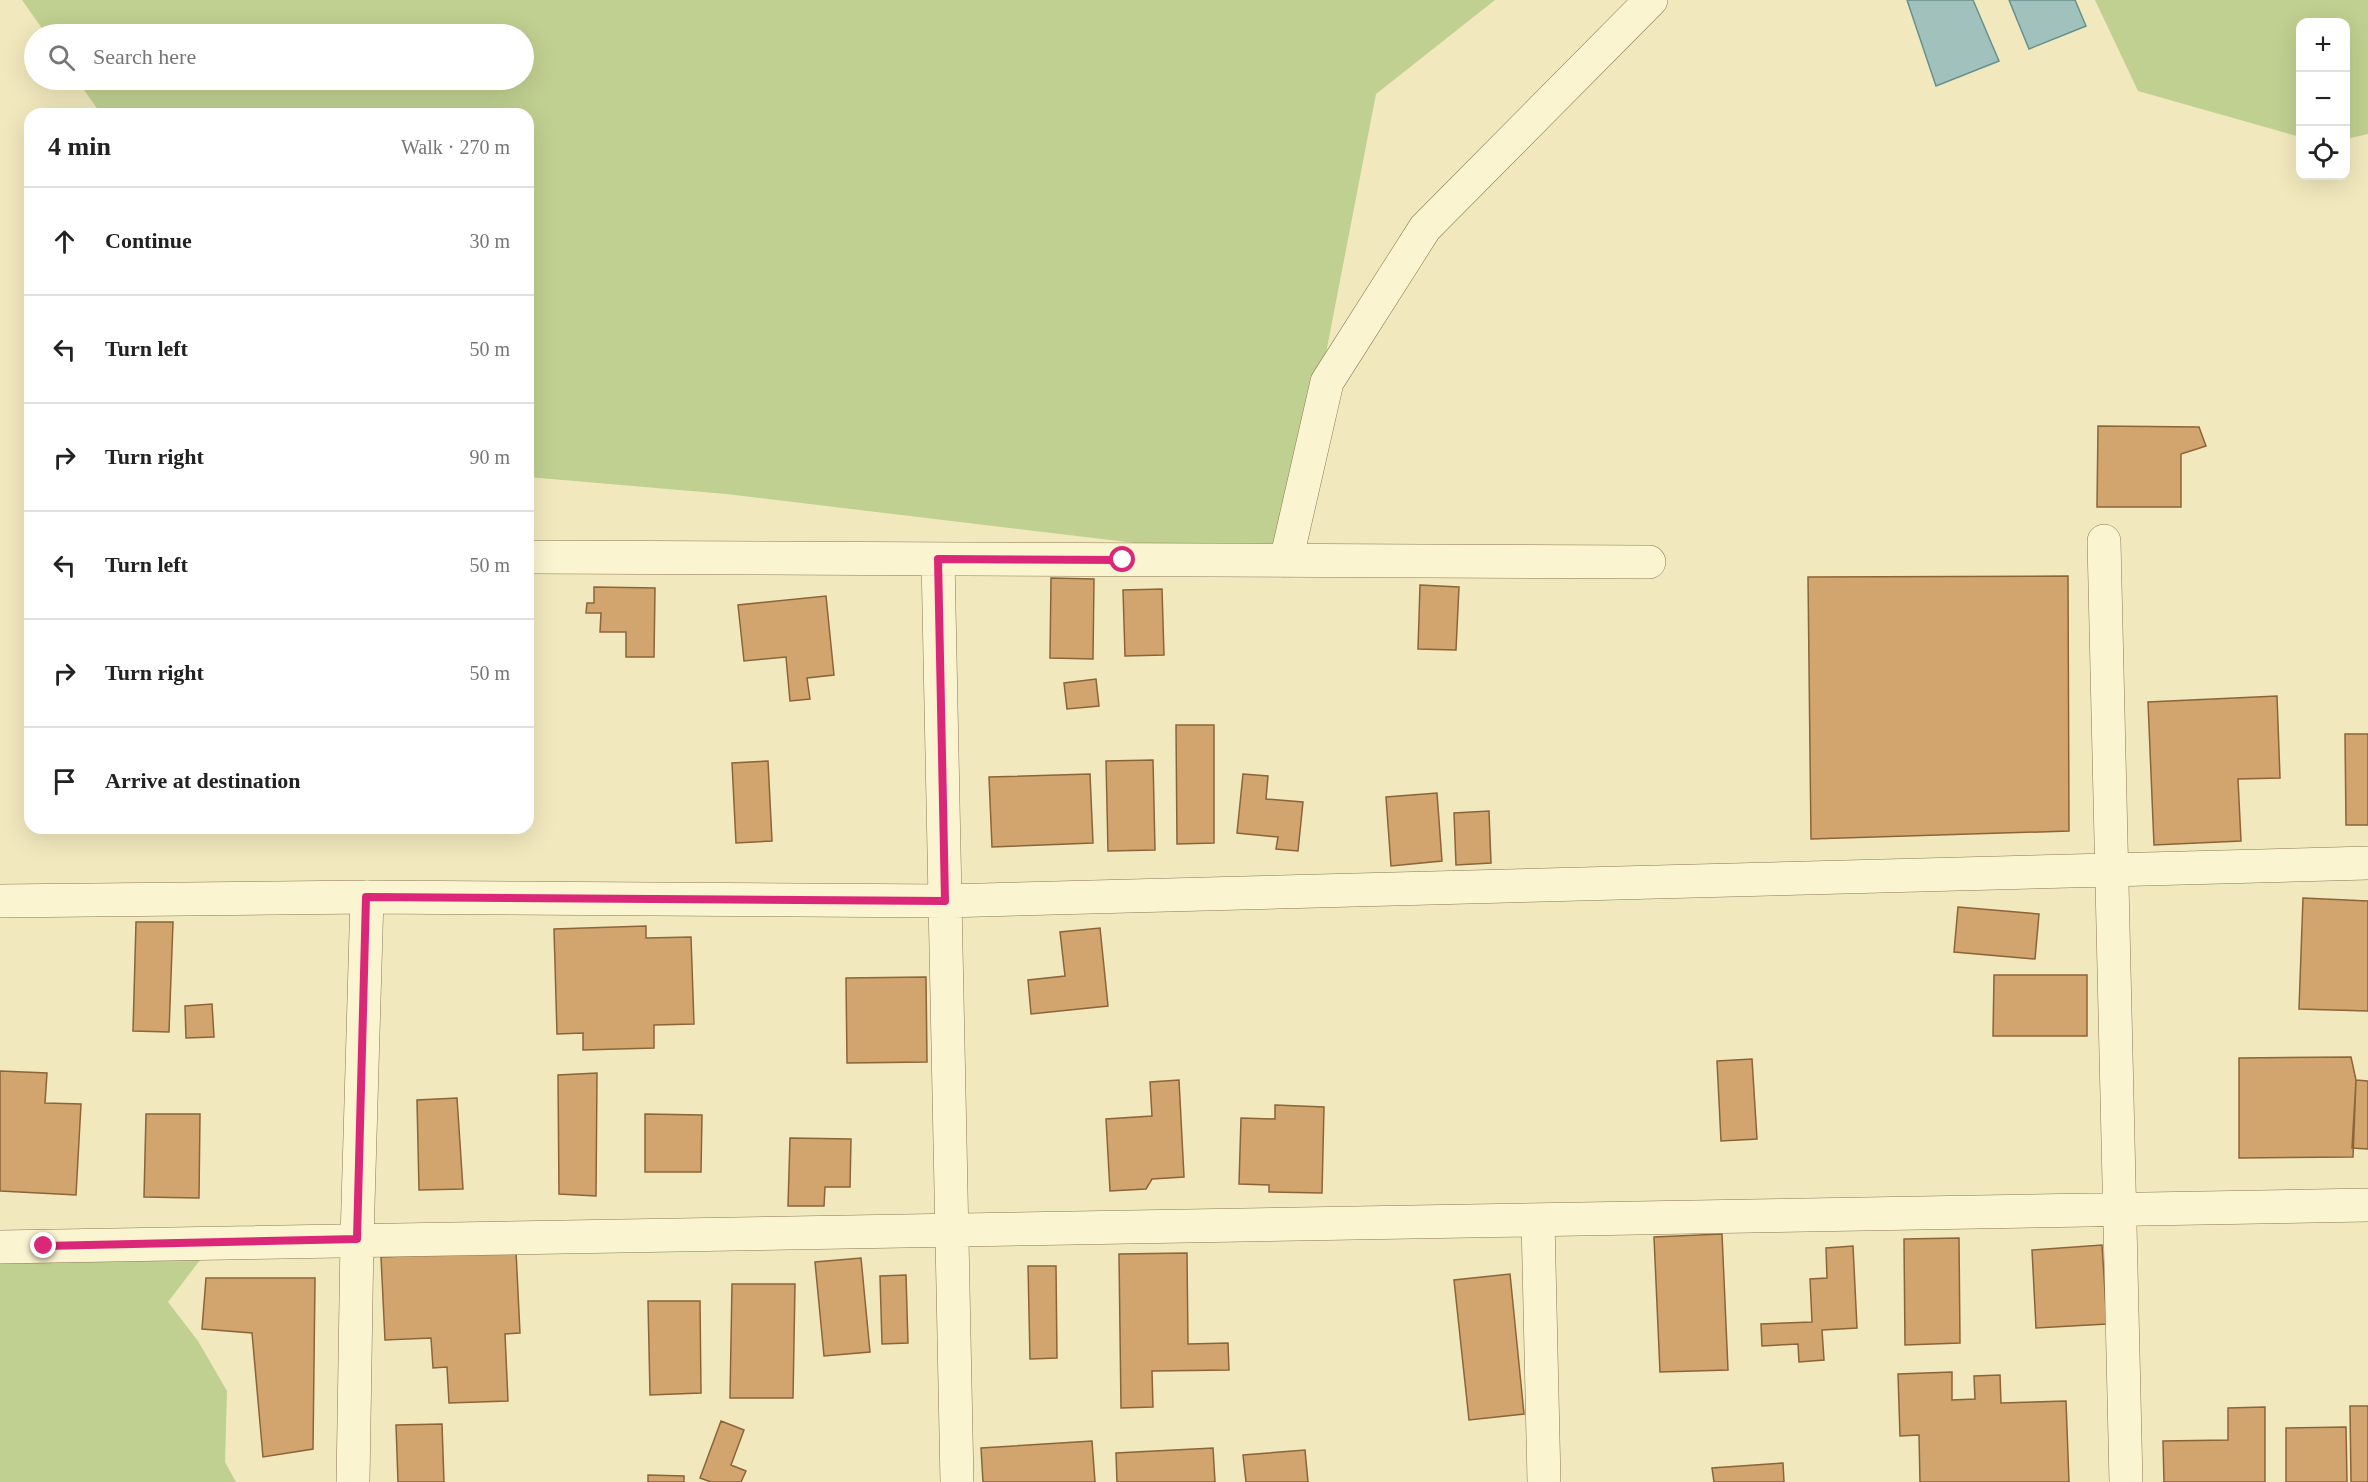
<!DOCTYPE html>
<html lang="en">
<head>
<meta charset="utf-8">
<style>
	body { margin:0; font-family:Georgia,serif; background:#f6f6f6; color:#222 }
	.controls { position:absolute; right:18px; top:18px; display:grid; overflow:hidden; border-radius:12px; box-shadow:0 6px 24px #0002 }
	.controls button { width:54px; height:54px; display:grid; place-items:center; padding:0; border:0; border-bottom:2px solid #e0e0e0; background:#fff; color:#222; font:30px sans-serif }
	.stop { position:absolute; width:18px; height:18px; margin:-14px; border:4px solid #db2777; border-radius:50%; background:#fff }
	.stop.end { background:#db2777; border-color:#fff; box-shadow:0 2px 6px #0008 }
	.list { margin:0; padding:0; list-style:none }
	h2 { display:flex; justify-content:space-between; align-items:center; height:78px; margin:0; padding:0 24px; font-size:26px }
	h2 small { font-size:20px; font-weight:400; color:#767676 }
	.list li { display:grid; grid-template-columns:39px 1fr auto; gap:18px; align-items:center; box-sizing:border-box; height:108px; padding:0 24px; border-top:2px solid #e0e0e0 }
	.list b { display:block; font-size:22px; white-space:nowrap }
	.list em { font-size:20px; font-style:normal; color:#767676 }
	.icon { flex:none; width:33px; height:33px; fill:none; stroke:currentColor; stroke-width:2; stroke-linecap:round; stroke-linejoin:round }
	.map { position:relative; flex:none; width:2368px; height:1482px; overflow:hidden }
	.search { position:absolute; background:#fff; box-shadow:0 6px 24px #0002; left:24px; top:24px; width:510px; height:66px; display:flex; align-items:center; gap:15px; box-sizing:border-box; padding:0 21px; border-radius:33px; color:#767676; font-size:22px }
	.panel { position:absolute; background:#fff; box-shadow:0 6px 24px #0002; left:24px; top:108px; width:510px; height:726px; border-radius:18px }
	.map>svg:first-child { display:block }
</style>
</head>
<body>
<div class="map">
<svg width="2368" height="1482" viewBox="0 0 2368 1482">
	<rect width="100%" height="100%" fill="#f1e8bd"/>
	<path fill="#c0d090" d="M22,0H1495L1376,94L1286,561L726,494L528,477V114H101L77,80H524V34H46Z
		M2095,0H2368V134L2346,139V22H2300V137L2138,91Z
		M213,1243L168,1302L198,1341L227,1391L225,1462L236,1482H0V1247Z"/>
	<path fill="#a1c2bc" stroke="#68908b" stroke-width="1.5" d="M1907,0H1973L1999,61L1936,86Z
		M2009,0H2075L2086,26L2029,49Z"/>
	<path fill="#d2a56f" stroke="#8b6439" stroke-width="1.5" d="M2098,426L2199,427L2206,446L2181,454V507H2097Z
		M2068,576L2069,831L1811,839L1808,577Z
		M1051,578L1094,579L1093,659L1050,658Z
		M1420,585L1459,587L1456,650L1418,649Z
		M594,587L655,588L654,657H626V632H600L601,613H586L587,603H594Z
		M1162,589L1164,655L1125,656L1123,590Z
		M826,596L834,675L807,678L810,699L790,701L786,657L744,661L738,605Z
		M1096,679L1099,706L1067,709L1064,683Z
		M2277,696L2280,778L2238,779L2241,841L2154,845L2148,702Z
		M1176,725H1214V843L1177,844Z
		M2345,734H2368V825H2346Z
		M1153,760L1155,850L1108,851L1106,761Z
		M768,761L772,841L736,843L732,763Z
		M1090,774L1093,843L992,847L989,777Z
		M1243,774L1268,776L1266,799L1303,802L1298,851L1276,849L1278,837L1237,833Z
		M1437,793L1442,861L1391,866L1386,797Z
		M1489,811L1491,863L1456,865L1454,813Z
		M2303,898L2368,901V1011L2299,1009Z
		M1958,907L2039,914L2035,959L1954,952Z
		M136,922H173L169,1032L133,1031Z
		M646,926V938L691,937L694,1024L654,1025V1048L583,1050V1033L557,1034L554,929Z
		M1100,928L1108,1006L1031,1014L1028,980L1065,976L1060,932Z
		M1994,975H2087V1036H1993Z
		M926,977L927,1062L847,1063L846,978Z
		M212,1004L214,1037L186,1038L185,1006Z
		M2351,1057L2356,1080L2353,1157L2239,1158V1058Z
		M1752,1059L1757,1139L1721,1141L1717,1061Z
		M0,1071L47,1073L45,1103L81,1104L76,1195L0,1191Z
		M597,1073L596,1196L559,1194L558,1075Z
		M1179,1080L1184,1177L1152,1179L1146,1189L1110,1191L1106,1119L1152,1116L1150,1082Z
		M2356,1080L2368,1081V1149L2352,1148Z
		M457,1098L463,1189L419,1190L417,1100Z
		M1275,1105L1324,1107L1322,1193L1269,1192V1185L1239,1184L1241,1118L1275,1119Z
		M146,1114H200L199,1198L144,1197Z
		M645,1114L702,1115L701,1172H645Z
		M790,1138L851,1139L850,1187H825L824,1206H788Z
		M1722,1234L1728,1370L1660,1372L1654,1237Z
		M1959,1238L1960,1343L1905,1345L1904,1239Z
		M2102,1245L2107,1324L2036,1328L2032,1250Z
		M1853,1246L1857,1328L1822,1330L1824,1360L1799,1362L1798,1344L1762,1346L1761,1324L1812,1322L1810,1279L1827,1278L1826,1248Z
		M516,1251L520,1333L505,1334L508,1401L449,1403L447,1367L433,1368L431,1338L385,1340L381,1257Z
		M1187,1253L1188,1344L1228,1343L1229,1370L1152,1371L1153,1407L1121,1408L1119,1254Z
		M861,1258L870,1352L824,1356L815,1262Z
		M1028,1266H1056L1057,1358L1030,1359Z
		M1510,1274L1524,1414L1469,1420L1454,1280Z
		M906,1275L908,1343L882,1344L880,1276Z
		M206,1278H315L313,1449L263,1457L252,1333L202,1329Z
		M732,1284H795L793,1398H730Z
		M648,1301H700L701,1393L650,1395Z
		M1952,1372V1400L1975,1399L1974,1376L2000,1375L2001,1403L2066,1401L2069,1482H1920L1919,1435L1900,1436L1898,1374Z
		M2350,1406H2368V1482H2351Z
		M2265,1407V1482H2164L2163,1441L2228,1440V1408Z
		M721,1421L744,1430L731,1465L746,1471L741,1482H711L700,1478Z
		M442,1424L444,1482H398L396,1425Z
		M2346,1427L2347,1482H2286V1428Z
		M1092,1441L1095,1482H983L981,1448Z
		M1213,1448L1215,1482H1117L1116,1453Z
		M1305,1450L1308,1482H1246L1243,1455Z
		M1783,1463L1784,1482H1714L1712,1468Z
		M648,1475L684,1476V1482H648Z"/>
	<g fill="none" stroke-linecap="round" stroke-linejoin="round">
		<g stroke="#8a7855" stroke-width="34">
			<path id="minor" d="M2104,541L2126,1482
				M528,557L1649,562
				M938,559L957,1482
				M1286,561L1327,382L1425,228L1651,0
				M0,901L367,897L945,901L2368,863
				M1538,1220L1544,1482
				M0,1247L2368,1205
				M353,1482L357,1239L367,897"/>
		</g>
		<use href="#minor" stroke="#fbf4d0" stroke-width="33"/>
	</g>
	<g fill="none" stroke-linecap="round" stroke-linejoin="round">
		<path stroke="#db2777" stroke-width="8" d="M44,1246L357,1239L366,897L945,901L938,559L1123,560"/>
	</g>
</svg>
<div class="controls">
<button>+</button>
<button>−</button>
<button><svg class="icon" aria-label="locate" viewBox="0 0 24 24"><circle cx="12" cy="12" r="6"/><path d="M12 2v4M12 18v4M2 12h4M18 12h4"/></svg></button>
</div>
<div class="stop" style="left:1123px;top:560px"></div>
<div class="stop end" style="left:44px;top:1246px"></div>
<div class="search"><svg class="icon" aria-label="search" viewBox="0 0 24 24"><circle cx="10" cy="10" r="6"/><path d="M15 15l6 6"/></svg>Search here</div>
<section class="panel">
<h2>4 min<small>Walk · 270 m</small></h2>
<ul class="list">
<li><svg class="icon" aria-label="ahead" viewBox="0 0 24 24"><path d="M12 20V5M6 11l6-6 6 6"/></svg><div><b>Continue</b></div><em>30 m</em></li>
<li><svg class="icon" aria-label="left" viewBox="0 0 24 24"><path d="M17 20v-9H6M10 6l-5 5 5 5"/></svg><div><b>Turn left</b></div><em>50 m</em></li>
<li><svg class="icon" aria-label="right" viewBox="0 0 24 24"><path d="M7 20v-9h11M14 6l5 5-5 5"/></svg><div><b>Turn right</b></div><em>90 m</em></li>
<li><svg class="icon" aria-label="left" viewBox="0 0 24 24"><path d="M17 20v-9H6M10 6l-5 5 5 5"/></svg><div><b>Turn left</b></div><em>50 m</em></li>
<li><svg class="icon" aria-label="right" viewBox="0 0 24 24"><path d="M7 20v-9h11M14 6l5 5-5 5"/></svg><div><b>Turn right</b></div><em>50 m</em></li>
<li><svg class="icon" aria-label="arrive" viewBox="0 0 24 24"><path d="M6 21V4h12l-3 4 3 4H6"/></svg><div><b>Arrive at destination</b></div></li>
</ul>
</section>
</div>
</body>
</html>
